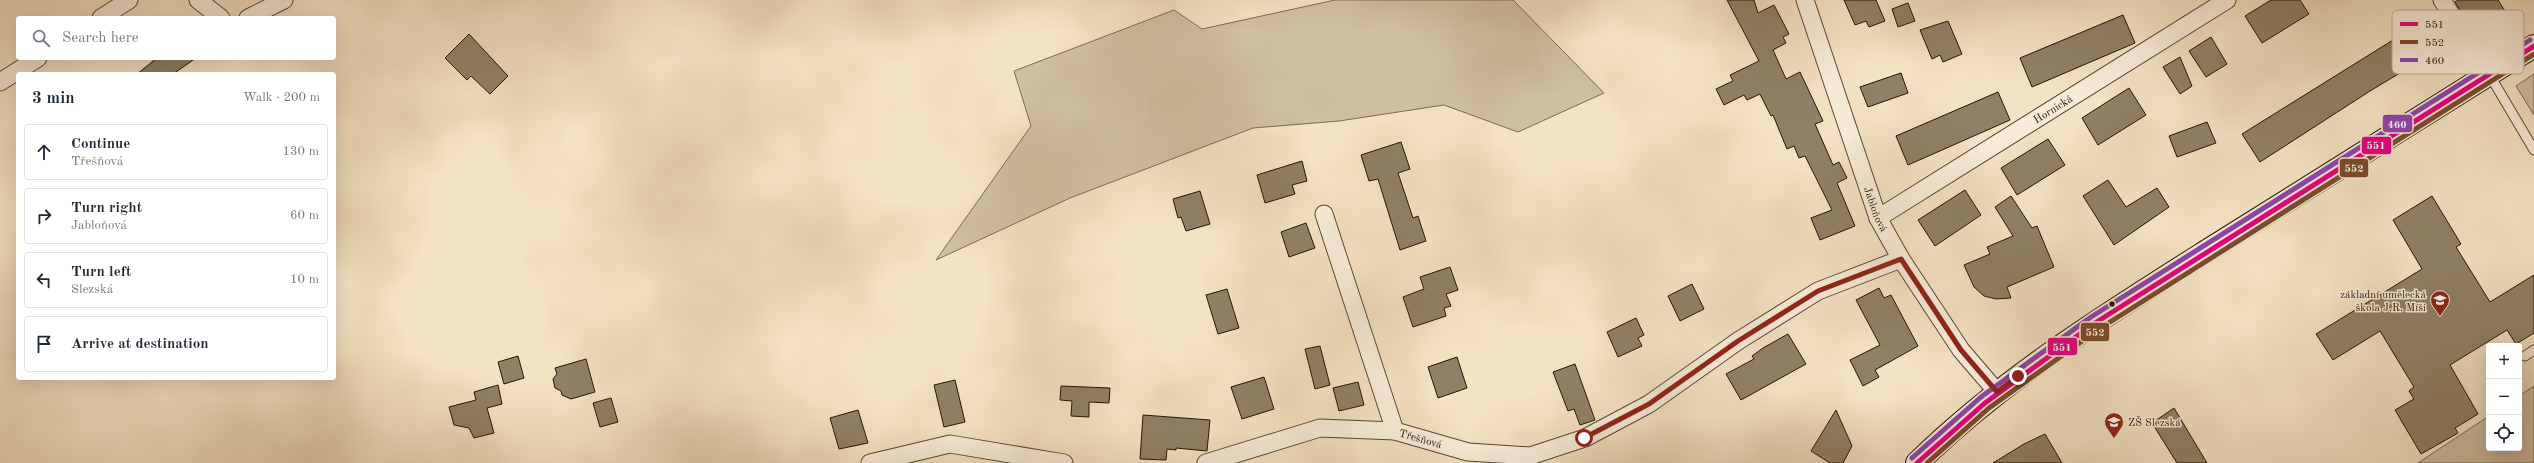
<!DOCTYPE html>
<html lang="en">
<head>
<meta charset="utf-8">
<style>
	body { margin:0; font-family:"Old Standard TT",serif; background:#f2f2f3; color:#1f2937 }
	.controls { position:absolute; right:12px; bottom:12px; display:grid; overflow:hidden; border-radius:4px; box-shadow:0 4px 16px #0002 }
	.controls button { width:36px; height:36px; display:grid; place-items:center; padding:0; border:0; border-bottom:1px solid #e0e1e3; background:#fff; color:#1f2937; font:20px sans-serif }
	.stop { position:absolute; width:12px; height:12px; margin:-9px; border:3px solid #8f2418; border-radius:50%; background:#fff }
	.stop.end { background:#8f2418; border-color:#fff; box-shadow:0 1px 4px #0008 }
	.list { margin:0; padding:0; list-style:none }
	h2 { display:flex; justify-content:space-between; align-items:center; height:52px; margin:0; padding:0 16px; font-size:17px }
	h2 small { font-size:13px; font-weight:400; color:#747a83 }
	.list li { display:grid; grid-template-columns:26px 1fr auto; gap:12px; align-items:center; box-sizing:border-box; height:56px; margin:0 8px 8px; padding:0 8px; border:1px solid #e0e1e3; border-radius:4px }
	.list b { display:block; font-size:15px; white-space:nowrap }
	.list p { margin:0; font-size:13px; white-space:nowrap; color:#747a83 }
	.list em { font-size:13px; font-style:normal; color:#747a83 }
	.icon { flex:none; width:22px; height:22px; fill:none; stroke:currentColor; stroke-width:2; stroke-linecap:round; stroke-linejoin:round }
	.map { position:relative; flex:none; width:2534px; height:463px; overflow:hidden }
	.search { position:absolute; background:#fff; box-shadow:0 4px 16px #0002; left:16px; top:16px; width:320px; height:44px; display:flex; align-items:center; gap:10px; box-sizing:border-box; padding:0 14px; border-radius:4px; color:#747a83; font-size:15px }
	.panel { position:absolute; background:#fff; box-shadow:0 4px 16px #0002; left:16px; top:72px; width:320px; height:308px; border-radius:4px }
	.map>svg:first-child { display:block }
</style>
</head>
<body>
<div class="map">
<svg width="2534" height="463" viewBox="0 0 2534 463">
	<rect width="100%" height="100%" fill="#f4e2c4"/>
	<filter id="stains"><feTurbulence type="fractalNoise" baseFrequency=".005" numOctaves="4"/><feColorMatrix values="0 0 0 0 .2 0 0 0 0 .09 0 0 0 0 .02 0 0 0 .5 -.17"/></filter>
	<radialGradient id="worn" r=".72"><stop offset=".6" stop-color="#630" stop-opacity="0"/><stop offset="1" stop-color="#630" stop-opacity=".3"/></radialGradient>
	<path fill="#d0bfa3" stroke="#796a53" d="M1335,0H1513L1604,93L1518,132L1444,105L1339,121L1253,128L1070,198L936,260L1031,126L1014,71L1174,10L1202,29Z
		M2534,74V115L2516,86Z
		M2534,386V463H2418L2489,416V448H2519V396Z"/>
	<path fill="#8f8067" stroke="#221503" d="M1727,0H1754L1758,13L1774,5L1789,34L1783,37L1786,43L1773,50L1786,79L1800,72L1823,121L1815,124L1833,165L1839,162L1847,178L1837,183L1855,226L1820,240L1811,218L1832,210L1805,156L1799,158L1794,146L1787,149L1773,115L1771,116L1760,94L1747,100L1744,95L1724,105L1716,89L1733,81L1730,75L1759,61Z
		M1844,0H1876L1885,21L1869,27L1866,21L1855,25Z
		M2271,0H2300L2309,14L2262,43L2245,16Z
		M2458,0H2498L2512,22L2488,37L2480,24L2472,29L2455,2Z
		M1908,3L1915,21L1898,27L1892,9Z
		M2438,12L2455,40L2370,91L2260,162L2242,134Z
		M2123,15L2135,43L2032,87L2020,58Z
		M1948,21L1962,54L1943,62L1940,55L1932,59L1920,30Z
		M469,34L508,76L490,94L471,76L467,80L445,58Z
		M2211,37L2227,64L2206,77L2189,51Z
		M2180,57L2192,86L2180,94L2163,67Z
		M157,58H196L173,74H137Z
		M1901,73L1908,93L1868,107L1860,87Z
		M2129,88L2146,115L2098,145L2082,118Z
		M1998,92L2010,120L1908,165L1896,136Z
		M2207,122L2216,143L2177,157L2169,136Z
		M2048,139L2065,165L2017,195L2001,168Z
		M1401,142L1410,169L1398,173L1413,218L1418,216L1426,241L1400,250L1378,179L1369,181L1361,155Z
		M1302,161L1307,181L1292,185L1295,194L1265,203L1257,175Z
		M2108,180L2126,207L2157,188L2169,207L2114,245L2083,196Z
		M1965,190L1981,215L1935,246L1918,220Z
		M1200,191L1210,224L1186,231L1181,217L1178,218L1173,199Z
		M2011,196L2032,228L2037,226L2054,267L2007,287L2011,298L1996,299L1984,296L1974,287L1964,265L1990,254L1987,247L2013,236L1995,207Z
		M2432,196L2461,244L2456,247L2490,302L2534,275V333L2516,344L2507,330L2450,365L2478,414L2455,428L2458,433L2421,454L2395,410L2414,399L2409,391L2414,387L2380,331L2333,360L2316,334L2422,269L2393,220Z
		M1306,223L1315,248L1289,257L1281,232Z
		M1450,267L1458,290L1446,294L1451,306L1444,308L1446,316L1413,327L1403,297L1424,289L1420,277Z
		M1692,284L1704,309L1680,321L1668,296Z
		M1879,288L1884,298L1891,295L1918,346L1875,370L1879,377L1863,386L1850,360L1880,345L1856,300Z
		M1227,289L1239,328L1218,334L1206,295Z
		M1636,318L1644,335L1638,338L1642,346L1618,357L1607,332Z
		M1788,334L1806,364L1741,400L1726,374L1754,359L1752,356L1763,348Z
		M1320,346L1330,385L1315,389L1305,349Z
		M518,356L524,378L504,384L498,362Z
		M1457,357L1467,388L1438,398L1428,367Z
		M586,359L595,392L571,399L562,395L561,391L555,388L553,379L557,374L555,368Z
		M1575,364L1595,420L1580,425L1574,409L1568,411L1553,372Z
		M1264,377L1274,409L1242,419L1231,387Z
		M955,380L965,422L944,427L934,385Z
		M1358,382L1364,405L1339,411L1333,388Z
		M498,385L502,404L487,408L494,433L474,438L469,428L454,425L449,407L476,400L474,392Z
		M1061,386L1110,388L1109,403L1089,402V417L1071,416L1072,401L1060,400Z
		M611,398L618,422L600,427L593,403Z
		M2174,408L2207,463H2177L2152,423Z
		M858,410L868,443L839,449L830,418Z
		M1836,410L1852,446L1843,463H1830L1811,451Z
		M1143,415L1210,420L1207,451L1176,448V450L1167,449L1166,460L1140,459Z
		M2045,434L2062,463H1993L2024,444Z"/>
	<g fill="none" stroke-linecap="round" stroke-linejoin="round">
		<g stroke="#564833" stroke-width="11">
			<path id="lane" d="M2489,74L2534,150
				M2525,356L2534,350"/>
		</g>
		<g stroke="#564833" stroke-width="19">
			<g id="street">
				<path d="M198,0L221,18"/>
				<path id="s1" d="M1805,0L1878,218L1901,259L1961,350L1997,392"/>
				<path d="M2442,0L2489,74"/>
				<path d="M101,18L129,0"/>
				<path d="M248,18L284,0"/>
				<path d="M0,82L38,58"/>
				<path d="M1324,214L1395,431"/>
				<path id="s2" d="M1878,218L2227,0"/>
				<path d="M870,463L950,444L1064,463"/>
				<path id="s3" d="M1206,463L1320,428L1395,431L1468,452L1530,456L1585,438L1649,404L1738,341L1818,291L1901,259"/>
			</g>
		</g>
		<g stroke="#221503" stroke-width="24">
			<path id="secondary" d="M1917,463C2004,378 2107,314 2210,249C2318,181 2426,113 2534,46"/>
		</g>
		<use href="#lane" stroke="#f8ecd9" stroke-width="9"/>
		<use href="#street" stroke="#f8ecd9" stroke-width="17"/>
		<use href="#secondary" stroke="#f8ecd9" stroke-width="22"/>
		<g stroke="#f8ecd9" stroke-width="8">
			<path id="bus-1" d="M1917,463L1985,403L2095,323L2534,46"/>
		</g>
		<g stroke="#f8ecd9" stroke-width="8">
			<path id="bus-2" d="M1927,463L1989,408L2099,329L2534,54"/>
		</g>
		<g stroke="#f8ecd9" stroke-width="8">
			<path id="bus-3" d="M1912,458L1981,397L2091,317L2530,40"/>
		</g>
		<use href="#bus-1" stroke="#e5007d" stroke-width="5"/>
		<use href="#bus-2" stroke="#7a4b2a" stroke-width="5"/>
		<use href="#bus-3" stroke="#8e44ad" stroke-width="5"/>
	</g>
	<g fill="none" stroke-linecap="round" stroke-linejoin="round">
		<path stroke="#8f2418" stroke-width="5" d="M1584,438L1649,404L1738,341L1818,291L1901,259L1961,350L1997,392L2018,376"/>
	</g>
	<defs>
		<g id="school-pin" transform="scale(1)"><path d="M0 17L-7.5 6A9.5 9.5 0 1 1 7.5 6Z" fill="#8f2418" stroke="#f8ecd9"/><path d="M0-5L7-2L0 1L-7-2ZM-4 1L0 2.5L4 1V4Q0 6-4 4Z" fill="#fff"/></g>
	</defs>
	<g fill-rule="evenodd">
		<use href="#school-pin" x="2440" y="300"/>
		<use href="#school-pin" x="2114" y="422"/>
	</g>
	<circle fill="#221503" stroke="#f8ecd9" stroke-width="1.5" cx="2112" cy="304" r="3.5"/>
	<g text-anchor="middle" stroke-width="3" stroke-linejoin="round" paint-order="stroke">
		<g font-size="11" fill="#221503" stroke="#f8ecd9">
			<text dy="4" stroke="none"><textPath href="#s2" startOffset="206">Hornická</textPath></text>
			<text dy="4" stroke="none"><textPath href="#s1" startOffset="221">Jabloňová</textPath></text>
			<text dy="4" stroke="none"><textPath href="#s3" startOffset="221">Třešňová</textPath></text>
		</g>
		<g font-size="11" fill="#221503" stroke="#f8ecd9" text-anchor="end">
			<text x="2426" y="298">základní umělecká<tspan x="2426" dy="13">škola J.R. Míši</tspan></text>
			<text x="2128" y="426" text-anchor="start">ZŠ Slezská</text>
		</g>
	</g>
	<rect x="2392" y="10" width="132" height="64" rx="6" fill="#f8ecd9" stroke="#b8ac99" stroke-width="1"/>
	<rect x="2400" y="22" width="18" height="4" fill="#e5007d"/>
	<rect x="2400" y="40" width="18" height="4" fill="#7a4b2a"/>
	<rect x="2400" y="58" width="18" height="4" fill="#8e44ad"/>
	<g font-size="11" fill="#221503">
		<text x="2425" y="28">551</text>
		<text x="2425" y="46">552</text>
		<text x="2425" y="64">460</text>
	</g>
	<g stroke="#f8ecd9" stroke-width="1.5">
		<rect x="2382" y="114" width="31" height="19" rx="4" fill="#8e44ad"/>
		<rect x="2361" y="136" width="31" height="19" rx="4" fill="#e5007d"/>
		<rect x="2339" y="158" width="30" height="20" rx="4" fill="#7a4b2a"/>
		<rect x="2080" y="322" width="30" height="20" rx="4" fill="#7a4b2a"/>
		<rect x="2047" y="337" width="31" height="19" rx="4" fill="#e5007d"/>
	</g>
	<g font-size="11" text-anchor="middle" font-weight="bold" fill="#fff">
		<text x="2397" y="128">460</text>
		<text x="2376" y="149">551</text>
		<text x="2354" y="172">552</text>
		<text x="2095" y="336">552</text>
		<text x="2062" y="351">551</text>
	</g>
	<rect width="100%" height="100%" filter="url(#stains)"/>
	<rect width="100%" height="100%" fill="url(#worn)"/>
</svg>
<div class="controls">
<button>+</button>
<button>−</button>
<button><svg class="icon" aria-label="locate" viewBox="0 0 24 24"><circle cx="12" cy="12" r="6"/><path d="M12 2v4M12 18v4M2 12h4M18 12h4"/></svg></button>
</div>
<div class="stop" style="left:1584px;top:438px"></div>
<div class="stop end" style="left:2018px;top:376px"></div>
<div class="search"><svg class="icon" aria-label="search" viewBox="0 0 24 24"><circle cx="10" cy="10" r="6"/><path d="M15 15l6 6"/></svg>Search here</div>
<section class="panel">
<h2>3 min<small>Walk · 200 m</small></h2>
<ul class="list">
<li><svg class="icon" aria-label="ahead" viewBox="0 0 24 24"><path d="M12 20V5M6 11l6-6 6 6"/></svg><div><b>Continue</b><p>Třešňová</p></div><em>130 m</em></li>
<li><svg class="icon" aria-label="right" viewBox="0 0 24 24"><path d="M7 20v-9h11M14 6l5 5-5 5"/></svg><div><b>Turn right</b><p>Jabloňová</p></div><em>60 m</em></li>
<li><svg class="icon" aria-label="left" viewBox="0 0 24 24"><path d="M17 20v-9H6M10 6l-5 5 5 5"/></svg><div><b>Turn left</b><p>Slezská</p></div><em>10 m</em></li>
<li><svg class="icon" aria-label="arrive" viewBox="0 0 24 24"><path d="M6 21V4h12l-3 4 3 4H6"/></svg><div><b>Arrive at destination</b></div></li>
</ul>
</section>
</div>
</body>
</html>
